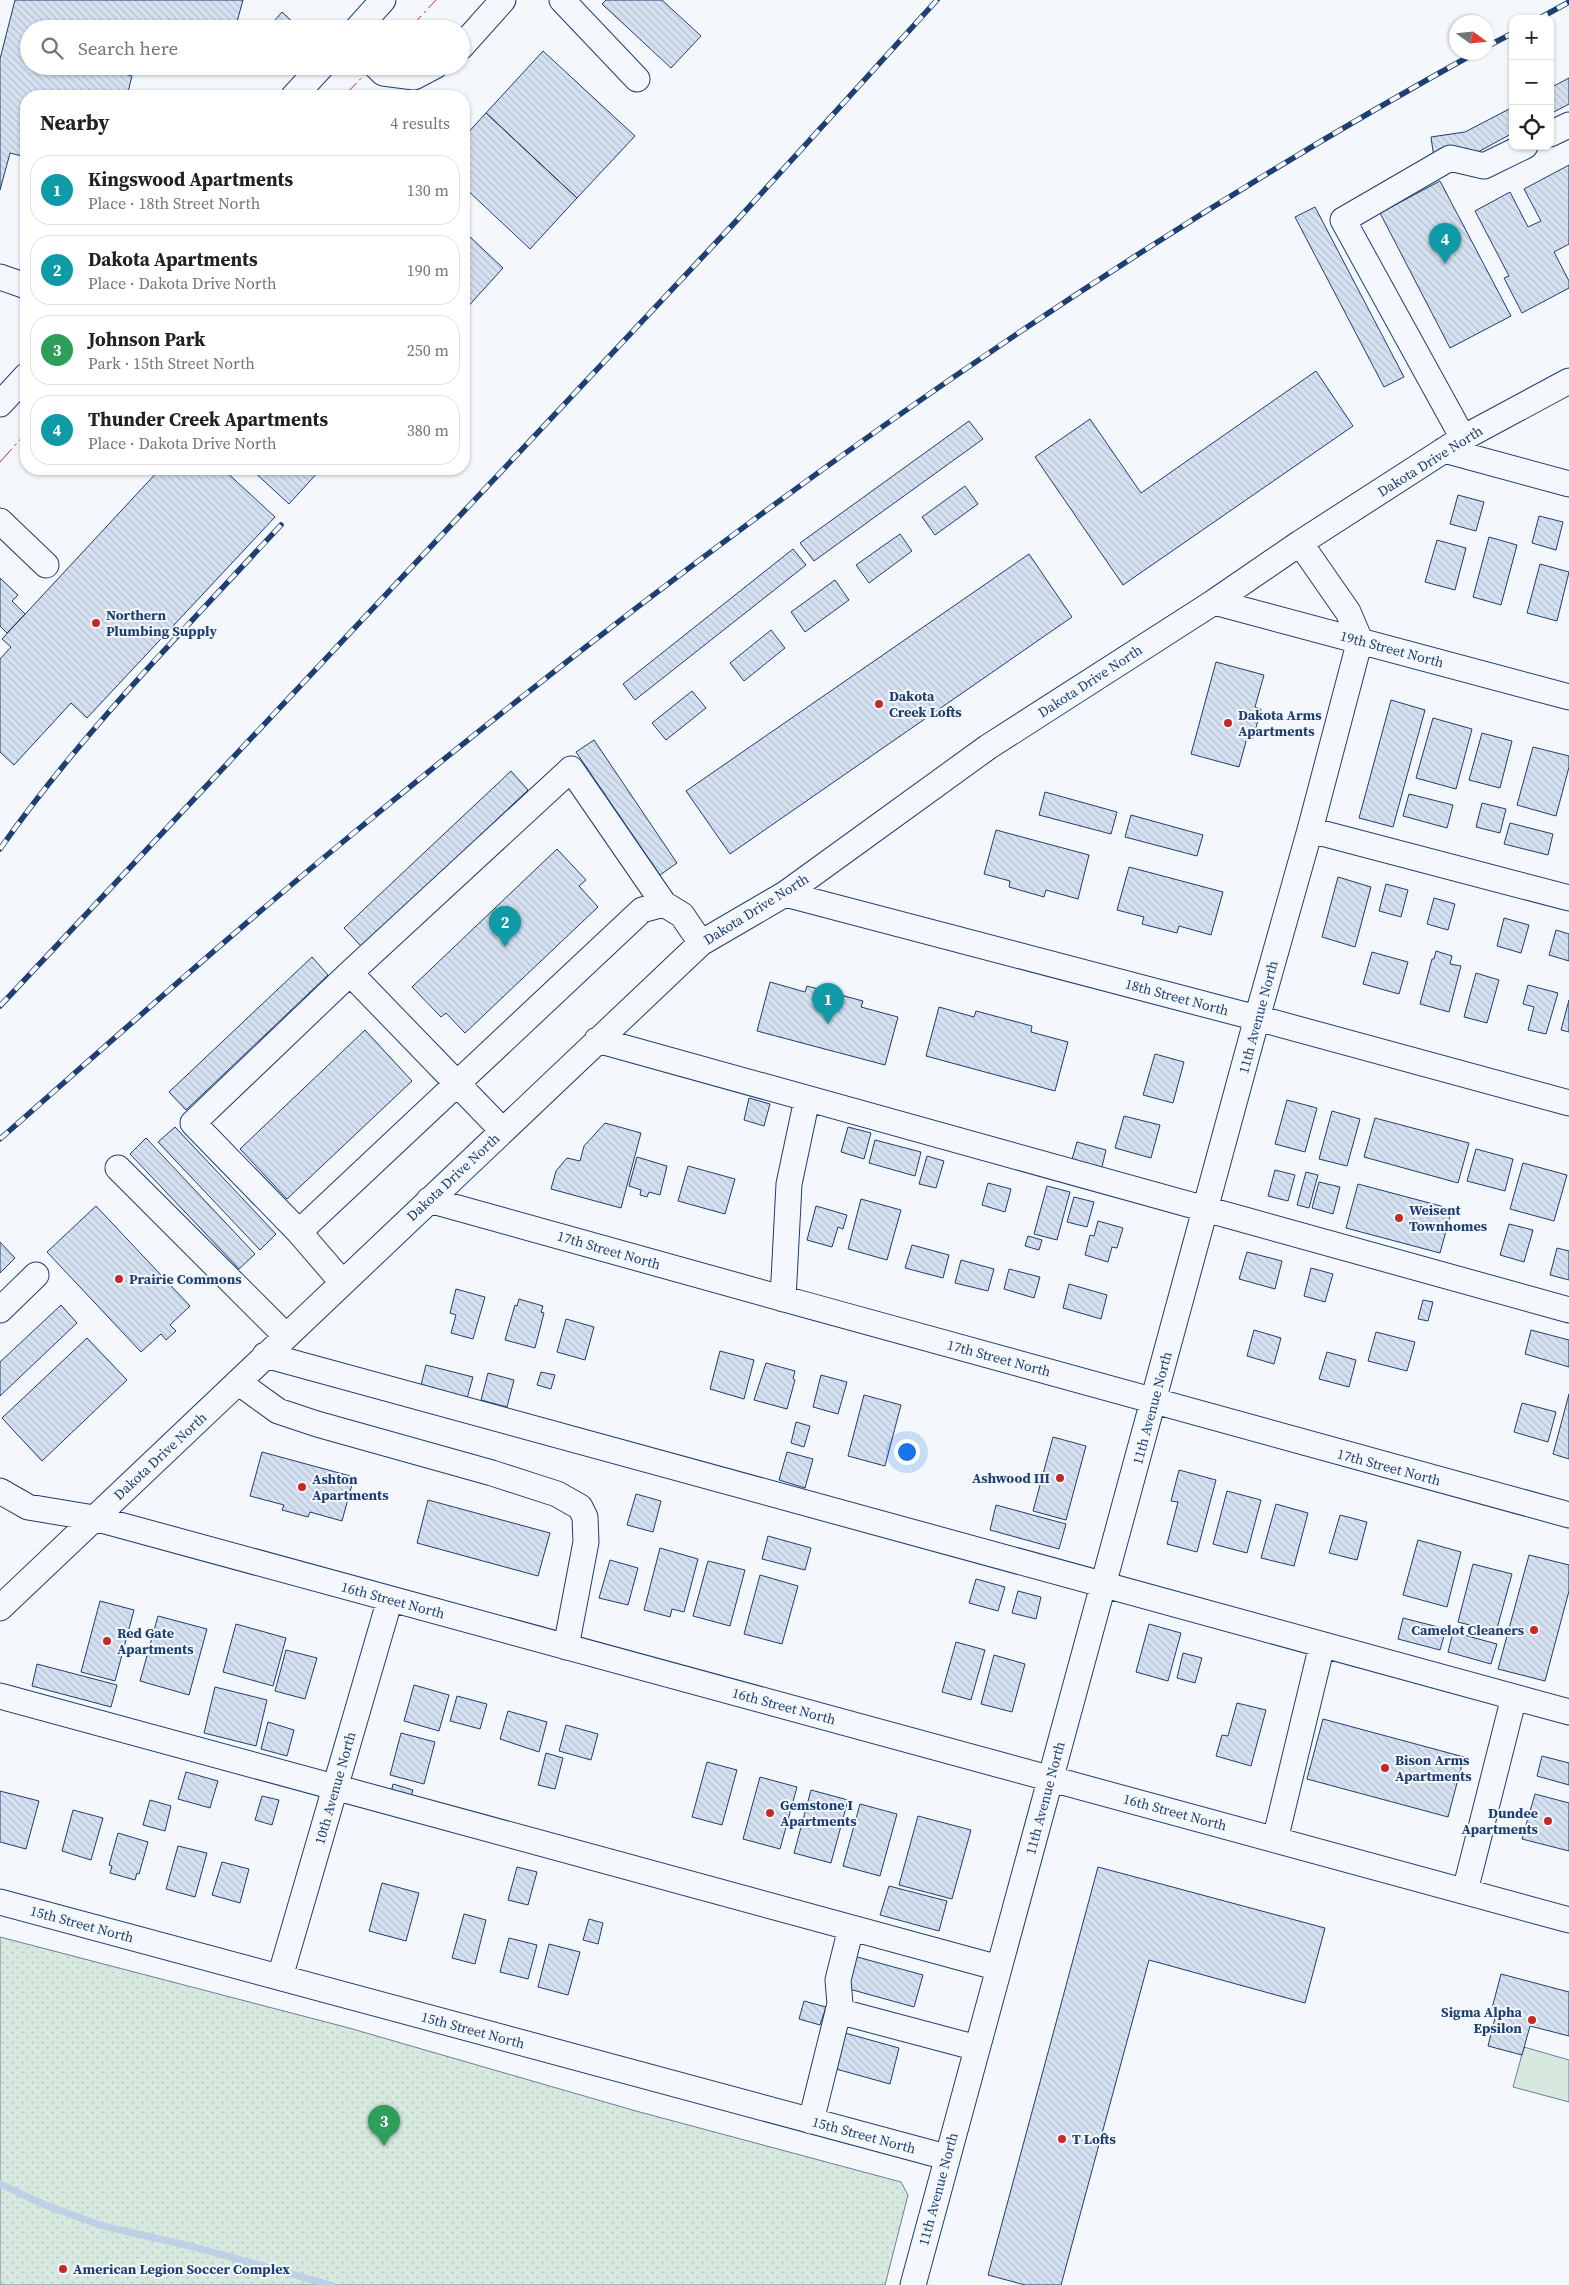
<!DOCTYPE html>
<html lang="en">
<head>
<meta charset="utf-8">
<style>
	body { margin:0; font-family:"Source Serif 4",serif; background:#f6f6f6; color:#202124 }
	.controls { position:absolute; right:15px; top:15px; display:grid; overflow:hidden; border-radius:10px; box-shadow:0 1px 4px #0004 }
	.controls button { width:45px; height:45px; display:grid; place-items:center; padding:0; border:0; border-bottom:1px solid #e0e0e0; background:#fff; color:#202124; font:25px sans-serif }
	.compass { position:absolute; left:1449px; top:15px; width:45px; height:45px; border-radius:50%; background:#fff; box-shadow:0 1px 4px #0004; rotate:105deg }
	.you { position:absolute; left:906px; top:1451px; width:18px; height:18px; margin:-12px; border:4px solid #fff; border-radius:50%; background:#1a73e8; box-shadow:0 0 0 8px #1a73e833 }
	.badge { display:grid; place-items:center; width:32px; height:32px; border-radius:50%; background:#1a73e8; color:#fff; font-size:16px; font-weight:700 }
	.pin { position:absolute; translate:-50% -41px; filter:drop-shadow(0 1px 2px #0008) }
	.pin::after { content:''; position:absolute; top:26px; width:18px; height:15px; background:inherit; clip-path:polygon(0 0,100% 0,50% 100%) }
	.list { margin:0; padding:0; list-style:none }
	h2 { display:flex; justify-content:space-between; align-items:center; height:65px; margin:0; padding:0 20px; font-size:21px }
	h2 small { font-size:16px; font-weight:400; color:#757577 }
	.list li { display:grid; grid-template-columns:32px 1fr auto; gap:15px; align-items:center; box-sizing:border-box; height:70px; margin:0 10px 10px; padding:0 10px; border:1px solid #e0e0e0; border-radius:20px }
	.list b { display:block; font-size:19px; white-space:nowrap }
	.list p { margin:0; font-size:16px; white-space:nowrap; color:#757577 }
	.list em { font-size:16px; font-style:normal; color:#757577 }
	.icon { flex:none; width:28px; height:28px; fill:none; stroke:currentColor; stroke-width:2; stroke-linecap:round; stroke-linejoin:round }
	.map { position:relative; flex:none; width:1569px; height:2285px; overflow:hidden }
	.search { position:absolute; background:#fff; box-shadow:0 1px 4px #0004; left:20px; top:20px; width:450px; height:55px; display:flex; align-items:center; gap:12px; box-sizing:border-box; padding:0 18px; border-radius:28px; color:#757577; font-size:19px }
	.panel { position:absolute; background:#fff; box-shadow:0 1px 4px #0004; left:20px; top:90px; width:450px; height:385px; border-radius:20px }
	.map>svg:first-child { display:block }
</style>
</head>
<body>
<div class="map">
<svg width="1569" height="2285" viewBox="0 0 1569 2285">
	<defs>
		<pattern id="park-dots" width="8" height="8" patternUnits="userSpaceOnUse" patternTransform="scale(1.25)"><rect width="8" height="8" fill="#d7e8df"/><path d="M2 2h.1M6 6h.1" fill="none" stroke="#b8c8c3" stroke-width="1.8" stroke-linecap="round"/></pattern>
		<pattern id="building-back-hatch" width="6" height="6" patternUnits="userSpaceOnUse" patternTransform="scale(1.25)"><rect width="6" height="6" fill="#d5e0f0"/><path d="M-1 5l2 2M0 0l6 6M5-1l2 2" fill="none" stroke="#b6c1d1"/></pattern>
	</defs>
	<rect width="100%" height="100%" fill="#f4f7fb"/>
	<path fill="#d7e8df" stroke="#687fa3" d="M1524,2047L1569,2060V2102L1513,2087Z"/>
	<path fill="url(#park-dots)" stroke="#687fa3" d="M0,1937L349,2028L636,2111L901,2182L908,2195L885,2285H0Z"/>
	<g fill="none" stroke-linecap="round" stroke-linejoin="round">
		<path stroke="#bed0e5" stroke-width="7" d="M0,2184L45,2205L103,2226L194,2247L331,2285"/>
	</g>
	<path fill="url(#building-back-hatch)" stroke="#1d3f73" d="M15,0H243L235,29H29V66H112L111,70L132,76L127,96H26V157L10,153L0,190V59Z
		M606,0H662L701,36L671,68L602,4Z
		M282,12L298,27L296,29H267Z
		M543,51L635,136L577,198L486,113Z
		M1569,78V104L1550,114V88Z
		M1513,107V133L1476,153L1434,158L1431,137L1465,132Z
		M486,113L577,198L530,249L464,187V137Z
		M1569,165V244L1554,252L1569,281V288L1522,313L1504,278L1509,276L1475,211L1510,192L1528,227L1541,221L1524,189Z
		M1440,181L1511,316L1450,348L1380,213Z
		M1315,207L1404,377L1384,387L1295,217Z
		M464,229L468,232L467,234L503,268L464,311Z
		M1316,371L1353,426L1123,585L1035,457L1090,419L1141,493Z
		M969,421L983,439L814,561L800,543Z
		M160,469H223L275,517L87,718L71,703L14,765L0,752V659L11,647L2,639Z
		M251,469H321L289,504Z
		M965,486L978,504L935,535L922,517Z
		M1458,495L1484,502L1476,531L1450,524Z
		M1539,516L1563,522L1556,550L1532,543Z
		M900,534L912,551L869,583L856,565Z
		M1489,537L1517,545L1501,605L1473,597Z
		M1437,540L1466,548L1455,590L1425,582Z
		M793,549L806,565L635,700L623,684Z
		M1029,554L1072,617L730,854L686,791Z
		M1540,564L1569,572L1557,621L1527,613Z
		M0,578L18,595L12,601L25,614L7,633L0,626Z
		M835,580L849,600L805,632L791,612Z
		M771,630L785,648L744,681L730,663Z
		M1216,662L1264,675L1255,707L1261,709L1253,739L1247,738L1239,767L1191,754Z
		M692,691L706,708L666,740L652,723Z
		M1391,700L1425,710L1393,827L1359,818Z
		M1433,718L1472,729L1456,789L1416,778Z
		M1482,733L1512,741L1500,788L1469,780Z
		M594,740L677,863L660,875L576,752Z
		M1533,747L1569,756V767L1556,816L1517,805Z
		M511,771L528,790L362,947L344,928Z
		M1045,792L1117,812L1111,834L1039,815Z
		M1409,794L1453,805L1447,828L1403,816Z
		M1482,803L1506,809L1500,833L1476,827Z
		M1131,815L1203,835L1197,856L1125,837Z
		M1510,823L1553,834L1548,855L1504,844Z
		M996,830L1089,855L1078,899L1046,890L1044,897L1009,887L1010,881L984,874Z
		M557,849L586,880L579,886L598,907L465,1033L446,1013L441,1017L412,987Z
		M1129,867L1223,892L1211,935L1179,926L1177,933L1142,924L1144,917L1117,910Z
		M1338,877L1371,887L1355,947L1322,937Z
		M1386,884L1408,890L1401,917L1379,911Z
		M1434,898L1455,904L1448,930L1427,924Z
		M1504,918L1529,925L1521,953L1497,946Z
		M1556,930L1569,934V961L1549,955Z
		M1436,951L1452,956L1450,964L1461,966L1449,1012L1420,1004L1432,959H1434Z
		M1372,952L1408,962L1399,994L1363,984Z
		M312,957L328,975L186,1110L169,1092Z
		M1476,973L1499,980L1487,1023L1464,1017Z
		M770,982L805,992L807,986L863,1001L861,1007L898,1017L885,1065L757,1031Z
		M1528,985L1558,993L1546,1034L1528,1030L1534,1007L1523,1004Z
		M1569,1000V1032L1561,1030Z
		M939,1007L974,1017L976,1011L1032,1026L1031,1032L1068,1042L1055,1091L926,1056Z
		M365,1030L412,1081L287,1199L240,1149Z
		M1155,1054L1184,1062L1173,1103L1143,1095Z
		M749,1098L770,1104L764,1126L744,1120Z
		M1287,1100L1317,1108L1305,1152L1275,1144Z
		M1332,1111L1360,1119L1347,1166L1319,1159Z
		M1124,1116L1160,1125L1151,1158L1115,1148Z
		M1375,1118L1469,1143L1458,1183L1364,1157Z
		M605,1123L641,1133L621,1208L551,1189L556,1171L567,1158L580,1161L584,1146Z
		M175,1127L276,1234L260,1250L158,1142Z
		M848,1127L871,1133L864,1159L841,1152Z
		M146,1138L255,1254L239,1269L130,1154Z
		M875,1140L921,1152L915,1176L869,1163Z
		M1077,1142L1106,1150L1101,1171L1071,1163Z
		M1476,1149L1513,1159L1505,1191L1467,1181Z
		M927,1156L944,1161L936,1188L919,1184Z
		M637,1157L667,1166L660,1195L649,1192L647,1197L640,1195L641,1190L629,1186Z
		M1523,1163L1567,1175L1554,1221L1510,1209Z
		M688,1166L735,1179L725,1214L678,1201Z
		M1275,1170L1295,1175L1288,1201L1268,1196Z
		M1306,1172L1318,1175L1309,1208L1297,1205Z
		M1319,1182L1340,1187L1333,1214L1312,1208Z
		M988,1183L1011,1189L1005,1212L982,1205Z
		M1358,1184L1452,1209L1440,1253L1346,1228Z
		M1047,1186L1070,1192L1057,1240L1034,1234Z
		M1074,1197L1094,1202L1087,1227L1067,1222Z
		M861,1199L901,1210L887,1260L848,1249Z
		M96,1206L190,1306L170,1325L176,1331L166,1340L161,1334L141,1352L47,1252Z
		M816,1206L847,1215L843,1229L838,1227L832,1247L807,1240Z
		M1098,1221L1123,1228L1117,1248L1112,1247L1108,1262L1085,1255L1090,1235L1094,1236Z
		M1509,1224L1533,1230L1524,1262L1500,1255Z
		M1028,1236L1042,1240L1039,1250L1025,1246Z
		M0,1242L15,1258L0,1273Z
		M912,1245L949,1255L943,1278L905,1268Z
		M1557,1248L1569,1251V1280L1550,1275Z
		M1247,1252L1282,1261L1275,1289L1239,1279Z
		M961,1260L994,1269L988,1291L955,1283Z
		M1311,1268L1333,1274L1325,1302L1304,1296Z
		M1009,1269L1040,1277L1034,1298L1004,1289Z
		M1069,1284L1107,1295L1101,1319L1063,1308Z
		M456,1289L485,1297L473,1339L451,1333L456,1315L450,1313Z
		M519,1299L543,1306L541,1312L544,1313L535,1348L505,1340L515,1305L517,1306Z
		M1423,1300L1433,1302L1428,1321L1418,1319Z
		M61,1305L77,1323L0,1396V1362Z
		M566,1319L594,1327L585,1360L557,1352Z
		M1254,1330L1281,1338L1274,1364L1247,1356Z
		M1531,1330L1569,1340V1367L1525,1354Z
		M1376,1332L1415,1342L1407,1371L1368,1361Z
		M87,1338L127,1380L42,1461L2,1418Z
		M720,1351L754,1360L744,1399L710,1389Z
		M1327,1352L1356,1360L1349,1387L1319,1379Z
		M766,1363L795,1371L793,1379L795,1380L787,1409L754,1400Z
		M426,1365L473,1377L466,1402L420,1389Z
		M541,1372L555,1375L551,1389L537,1385Z
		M488,1373L514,1380L507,1407L481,1400Z
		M821,1375L847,1382L838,1414L813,1407Z
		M1569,1394V1459L1553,1454Z
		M864,1395L901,1405L885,1466L848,1456Z
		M1522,1403L1556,1412L1548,1442L1514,1432Z
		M796,1422L810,1426L804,1447L791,1443Z
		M1053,1437L1086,1446L1066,1520L1033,1511Z
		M262,1452L354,1477L342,1521L310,1512L308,1517L282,1510L284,1505L250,1496Z
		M787,1452L813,1459L805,1488L779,1480Z
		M1179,1470L1216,1480L1197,1552L1167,1544L1178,1502L1171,1501Z
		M1227,1491L1261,1500L1247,1553L1213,1544Z
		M636,1494L661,1501L653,1532L627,1525Z
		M428,1500L550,1533L538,1576L417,1543Z
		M1276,1504L1308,1513L1294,1566L1261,1558Z
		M996,1505L1066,1524L1059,1549L990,1530Z
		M1340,1515L1367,1522L1357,1560L1329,1553Z
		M768,1536L811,1548L805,1570L762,1559Z
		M1418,1540L1461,1552L1447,1607L1403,1595Z
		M660,1548L698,1559L684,1612L672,1609L670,1617L644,1610Z
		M1529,1555L1569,1565V1591L1545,1681L1498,1669Z
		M610,1560L638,1568L628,1605L599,1598Z
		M708,1561L745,1570L730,1626L693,1616Z
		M1473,1564L1512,1574L1496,1632L1458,1622Z
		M760,1575L798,1586L782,1644L744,1634Z
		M976,1579L1005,1587L998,1611L969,1603Z
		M1018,1591L1041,1597L1036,1619L1012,1613Z
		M100,1601L134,1610L115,1681L81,1672Z
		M158,1616L207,1629L189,1695L140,1681Z
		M1403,1618L1446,1629L1440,1650L1398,1639Z
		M236,1624L286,1638L273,1686L223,1672Z
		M1149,1624L1181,1633L1168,1681L1136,1672Z
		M1453,1632L1497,1644L1491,1664L1448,1652Z
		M956,1642L985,1650L971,1700L942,1692Z
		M286,1650L317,1658L305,1699L275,1691Z
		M1183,1653L1202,1658L1195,1683L1177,1678Z
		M994,1655L1025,1664L1012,1712L981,1704Z
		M37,1664L117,1685L111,1707L32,1686Z
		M414,1685L449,1695L439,1731L404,1721Z
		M215,1687L267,1700L256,1746L204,1733Z
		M457,1696L487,1704L480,1729L450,1721Z
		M1237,1703L1266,1710L1251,1766L1216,1756L1222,1735L1228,1736Z
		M508,1711L547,1722L539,1752L500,1739Z
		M1323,1719L1464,1757L1448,1817L1307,1779Z
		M268,1722L294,1730L287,1756L261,1749Z
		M566,1725L598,1734L591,1760L559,1751Z
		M401,1733L435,1742L424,1784L390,1775Z
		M546,1753L563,1758L555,1789L538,1785Z
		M1542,1756L1569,1763V1785L1537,1776Z
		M707,1762L737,1770L722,1825L692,1817Z
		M186,1772L218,1781L210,1808L178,1799Z
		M760,1777L797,1787L780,1849L743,1839Z
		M393,1784L413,1790L409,1802L390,1797Z
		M811,1790L848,1800L831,1863L794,1853Z
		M0,1791L39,1801L26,1849L0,1842Z
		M1535,1794L1569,1803V1851L1522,1839Z
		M262,1796L279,1800L272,1825L255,1820Z
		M150,1800L171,1806L165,1831L143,1825Z
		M860,1804L897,1814L880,1876L843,1866Z
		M73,1810L103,1818L91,1860L62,1851Z
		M918,1816L971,1830L952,1899L899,1885Z
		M118,1833L148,1842L139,1874L137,1873L135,1880L110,1873L112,1866L109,1865Z
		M178,1846L207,1853L195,1897L166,1889Z
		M222,1862L249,1869L240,1903L212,1895Z
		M517,1867L537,1872L528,1905L508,1900Z
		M1098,1867L1325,1928L1305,2003L1149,1960L1061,2285H1025L988,2275Z
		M382,1883L419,1893L406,1941L369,1931Z
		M889,1886L947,1901L939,1931L880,1915Z
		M464,1914L486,1920L475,1964L452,1958Z
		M589,1919L603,1923L598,1944L583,1940Z
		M509,1938L537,1945L528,1979L500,1972Z
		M549,1944L580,1952L568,1995L538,1987Z
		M850,1955L923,1975L914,2007L842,1987Z
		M1501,1974L1569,1992V2036L1530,2026L1522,2055L1488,2046L1496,2014L1491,2012Z
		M804,2001L826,2007L820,2025L799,2019Z
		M845,2033L899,2048L890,2084L836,2069Z"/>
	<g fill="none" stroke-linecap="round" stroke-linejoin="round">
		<g stroke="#1d3f73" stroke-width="27">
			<path id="minor" d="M562,0L637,79
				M357,29L383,0
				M461,47L503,0
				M376,66L383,73L414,77L435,66
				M294,96L322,66
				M1550,134L1569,125
				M0,277L26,286
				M0,404L26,376
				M1463,438L1343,220L1450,158L1484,166L1525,146
				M1444,450L1569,484
				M0,521L46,565
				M1214,602L1569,697
				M1310,830L1569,898
				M785,894L1257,1018L1569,1103
				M350,973L502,1130
				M597,1040L1569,1310
				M118,1168L286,1336
				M429,1200C809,1305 1188,1413 1569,1515
				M299,1232L193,1123L350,973L571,769L664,904
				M342,1282L299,1232L642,910L664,904L682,915L701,943
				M783,1299L789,1184L807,1099
				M0,1310L36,1275
				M265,1355L1569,1712
				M238,1382L278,1411L317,1424L492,1473L557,1494L580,1507L585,1517L586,1542L566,1647
				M0,1491L28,1507L94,1518L1569,1920
				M0,1608L701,943L785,894L988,747L1214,602L1300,543L1463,438L1569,381
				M0,1696L999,1968
				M1275,1840L1322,1645
				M1465,1891L1514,1697
				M0,1902L946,2157
				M280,1977L390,1599
				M838,2011L977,2048
				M811,2121L840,2004L838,1980L851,1928
				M913,2285L1257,1018L1310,830L1360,640L1348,612L1300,543"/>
		</g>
		<use href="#minor" stroke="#f4f7fb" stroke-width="25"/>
		<g stroke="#1d3f73" stroke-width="5.5">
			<path id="rail" d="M1538,19L1569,2
				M1486,47L1513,33
				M0,849C82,732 184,630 281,525
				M0,1006L739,218L937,0
				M0,1139C108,1044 216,947 327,855C687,556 1067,278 1477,52"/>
		</g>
		<use href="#rail" stroke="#f4f7fb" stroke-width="4" stroke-dasharray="11" stroke-linecap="butt"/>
		<path stroke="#c62828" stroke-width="1" stroke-dasharray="18 4 2.5 4" stroke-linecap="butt" d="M409,29L436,0
			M344,96L373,66
			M0,462L26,433"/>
	</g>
	<g fill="#c62828" stroke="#f4f7fb" stroke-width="2">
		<circle cx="96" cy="623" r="5"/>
		<circle cx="879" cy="704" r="5"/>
		<circle cx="1228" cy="723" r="5"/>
		<circle cx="1399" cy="1218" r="5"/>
		<circle cx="119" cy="1279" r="5"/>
		<circle cx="1060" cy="1478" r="5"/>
		<circle cx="302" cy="1487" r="5"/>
		<circle cx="1534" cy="1630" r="5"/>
		<circle cx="107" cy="1641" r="5"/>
		<circle cx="1385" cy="1768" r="5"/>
		<circle cx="770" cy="1813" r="5"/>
		<circle cx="1548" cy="1821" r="5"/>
		<circle cx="1532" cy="2020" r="5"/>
		<circle cx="1062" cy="2139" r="5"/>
		<circle cx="63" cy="2269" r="5"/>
	</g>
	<g text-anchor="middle" stroke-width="4" stroke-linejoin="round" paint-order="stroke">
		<g font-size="14" fill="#1d3f73" stroke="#f4f7fb">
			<text transform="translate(1430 461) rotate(-32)" y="5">Dakota Drive North</text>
			<text transform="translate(1392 649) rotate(15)" y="5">19th Street North</text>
			<text transform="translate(1090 681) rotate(-33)" y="5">Dakota Drive North</text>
			<text transform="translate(756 909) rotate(-32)" y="5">Dakota Drive North</text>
			<text transform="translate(1177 997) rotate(15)" y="5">18th Street North</text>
			<text transform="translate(1258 1017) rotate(-75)" y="5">11th Avenue North</text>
			<text transform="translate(453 1177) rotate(-43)" y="5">Dakota Drive North</text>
			<text transform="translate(609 1250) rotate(16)" y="5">17th Street North</text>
			<text transform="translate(999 1358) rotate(15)" y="5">17th Street North</text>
			<text transform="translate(1152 1408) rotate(-75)" y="5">11th Avenue North</text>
			<text transform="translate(160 1456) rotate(-43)" y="5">Dakota Drive North</text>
			<text transform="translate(1389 1467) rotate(15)" y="5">17th Street North</text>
			<text transform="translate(393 1600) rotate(15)" y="5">16th Street North</text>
			<text transform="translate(784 1706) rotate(15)" y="5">16th Street North</text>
			<text transform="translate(335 1788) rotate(-74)" y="5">10th Avenue North</text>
			<text transform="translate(1045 1798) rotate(-75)" y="5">11th Avenue North</text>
			<text transform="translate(1175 1812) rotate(15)" y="5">16th Street North</text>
			<text transform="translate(82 1924) rotate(15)" y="5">15th Street North</text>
			<text transform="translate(473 2030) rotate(15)" y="5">15th Street North</text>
			<text transform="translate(864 2135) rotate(15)" y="5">15th Street North</text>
			<text transform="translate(938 2189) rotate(-75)" y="5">11th Avenue North</text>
		</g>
		<g font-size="14" font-weight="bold" fill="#1d3f73" stroke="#f4f7fb" text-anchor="start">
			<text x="106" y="620">Northern<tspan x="106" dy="16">Plumbing Supply</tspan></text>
			<text x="889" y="701">Dakota<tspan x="889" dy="16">Creek Lofts</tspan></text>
			<text x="1238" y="720">Dakota Arms<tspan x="1238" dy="16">Apartments</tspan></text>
			<text x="1409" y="1215">Weisent<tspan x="1409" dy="16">Townhomes</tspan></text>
			<text x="129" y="1284">Prairie Commons</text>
			<text x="1050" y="1483" text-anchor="end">Ashwood III</text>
			<text x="312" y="1484">Ashton<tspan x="312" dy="16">Apartments</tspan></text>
			<text x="1524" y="1635" text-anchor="end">Camelot Cleaners</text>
			<text x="117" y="1638">Red Gate<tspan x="117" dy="16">Apartments</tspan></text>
			<text x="1395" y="1765">Bison Arms<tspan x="1395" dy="16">Apartments</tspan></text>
			<text x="780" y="1810">Gemstone I<tspan x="780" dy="16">Apartments</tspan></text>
			<text x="1538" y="1818" text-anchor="end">Dundee<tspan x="1538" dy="16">Apartments</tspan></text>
			<text x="1522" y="2017" text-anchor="end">Sigma Alpha<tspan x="1522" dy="16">Epsilon</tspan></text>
			<text x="1072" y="2144">T Lofts</text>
			<text x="73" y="2274">American Legion Soccer Complex</text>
		</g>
	</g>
</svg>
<div class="controls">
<button>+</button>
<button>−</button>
<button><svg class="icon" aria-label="locate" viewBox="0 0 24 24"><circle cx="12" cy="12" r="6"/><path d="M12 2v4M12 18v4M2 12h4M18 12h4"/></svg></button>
</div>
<svg class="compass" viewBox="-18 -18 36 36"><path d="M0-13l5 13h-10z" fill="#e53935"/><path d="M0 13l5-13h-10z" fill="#757577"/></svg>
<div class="you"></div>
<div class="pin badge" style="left:828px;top:1024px;background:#0f9aa8">1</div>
<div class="pin badge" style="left:505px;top:947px;background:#0f9aa8">2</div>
<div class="pin badge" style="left:384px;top:2146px;background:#2e9e5b">3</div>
<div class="pin badge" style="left:1445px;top:264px;background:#0f9aa8">4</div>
<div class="search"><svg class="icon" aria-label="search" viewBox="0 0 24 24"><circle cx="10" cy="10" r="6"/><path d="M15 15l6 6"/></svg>Search here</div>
<section class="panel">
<h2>Nearby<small>4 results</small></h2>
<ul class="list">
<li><span class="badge" style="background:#0f9aa8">1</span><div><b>Kingswood Apartments</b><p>Place · 18th Street North</p></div><em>130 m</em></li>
<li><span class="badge" style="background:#0f9aa8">2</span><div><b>Dakota Apartments</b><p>Place · Dakota Drive North</p></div><em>190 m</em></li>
<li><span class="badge" style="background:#2e9e5b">3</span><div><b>Johnson Park</b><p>Park · 15th Street North</p></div><em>250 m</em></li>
<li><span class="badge" style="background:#0f9aa8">4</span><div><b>Thunder Creek Apartments</b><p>Place · Dakota Drive North</p></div><em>380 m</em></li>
</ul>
</section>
</div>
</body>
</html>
